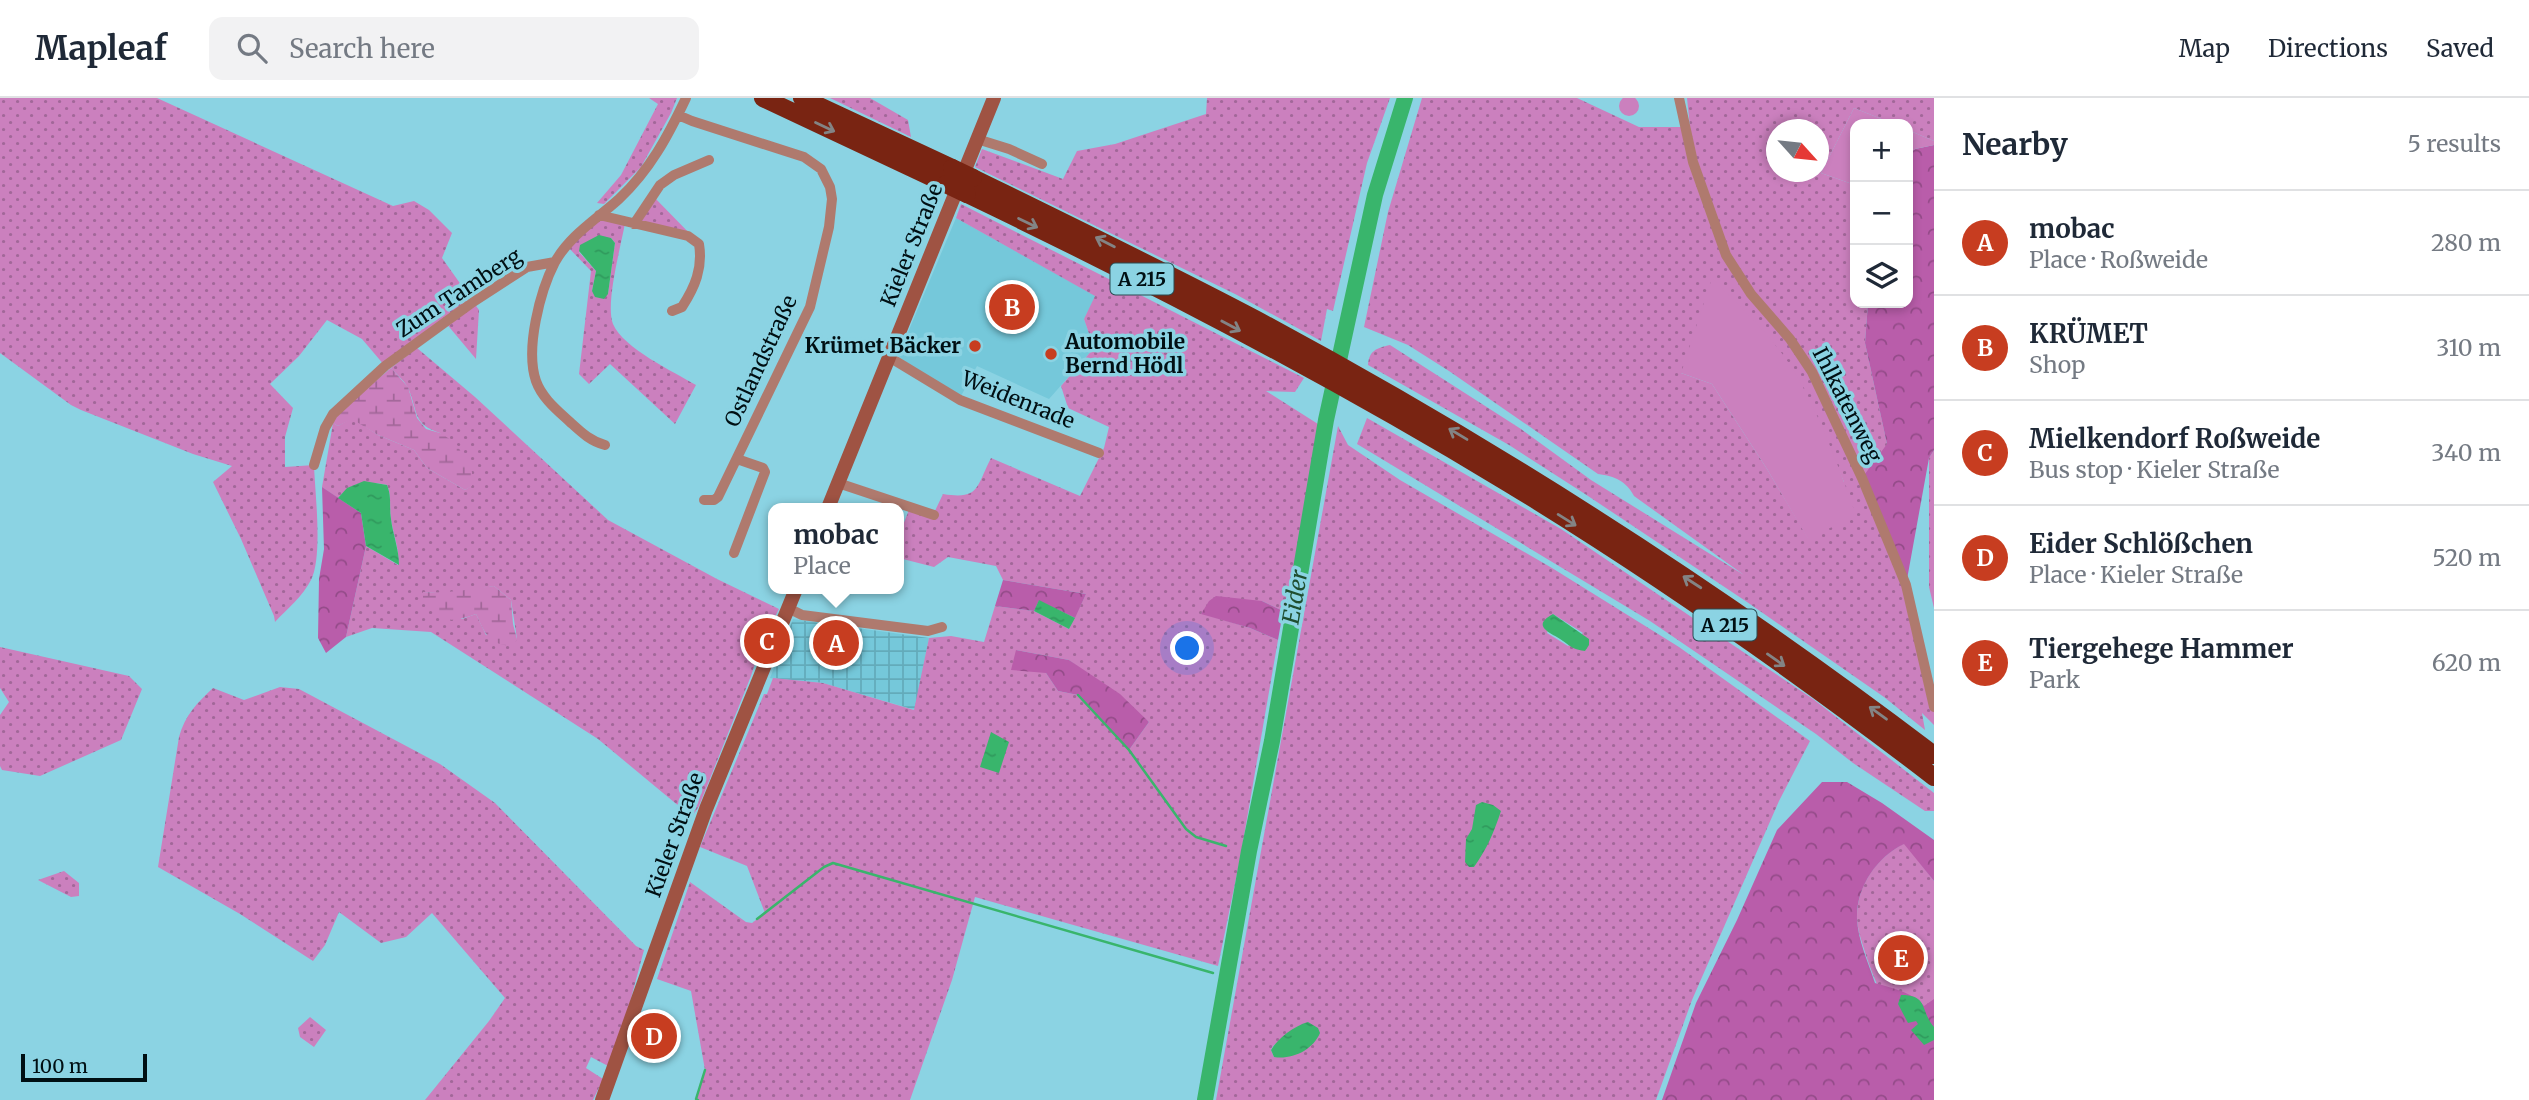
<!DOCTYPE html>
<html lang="en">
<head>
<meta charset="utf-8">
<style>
	body { margin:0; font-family:Merriweather,serif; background:#f2f2f3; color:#1f2937 }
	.controls { position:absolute; right:21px; top:21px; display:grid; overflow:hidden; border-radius:14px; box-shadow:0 4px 10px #0003 }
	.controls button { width:63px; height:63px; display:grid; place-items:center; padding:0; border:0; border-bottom:2px solid #e0e1e3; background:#fff; color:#1f2937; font:35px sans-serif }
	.compass { position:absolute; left:1766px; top:21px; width:63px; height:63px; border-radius:50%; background:#fff; box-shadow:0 4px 10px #0003; rotate:117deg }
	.scale { position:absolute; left:21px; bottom:18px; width:126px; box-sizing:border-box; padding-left:7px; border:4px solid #000f13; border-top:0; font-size:19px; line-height:24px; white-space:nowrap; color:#000f13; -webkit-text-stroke:5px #8bd3e3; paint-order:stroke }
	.you { position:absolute; left:1188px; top:551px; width:24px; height:24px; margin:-18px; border:5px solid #fff; border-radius:50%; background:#1a73e8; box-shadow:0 0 0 10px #1a73e833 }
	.badge { display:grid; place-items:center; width:46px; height:46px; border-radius:50%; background:#c73d20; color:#fff; font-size:23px; font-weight:700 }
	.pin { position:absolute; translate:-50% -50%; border:4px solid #fff; box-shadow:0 2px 7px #0006 }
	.popup { position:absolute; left:768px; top:405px; width:136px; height:91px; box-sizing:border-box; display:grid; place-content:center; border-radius:14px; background:#fff; filter:drop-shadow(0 2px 5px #0005); font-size:23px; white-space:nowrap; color:#747a83 }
	.popup b { font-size:26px; color:#1f2937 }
	.popup::after { content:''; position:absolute; left:50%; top:100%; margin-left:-14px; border:14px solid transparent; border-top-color:#fff }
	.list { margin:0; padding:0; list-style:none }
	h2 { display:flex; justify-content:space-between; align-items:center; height:91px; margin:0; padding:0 28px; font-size:30px }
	h2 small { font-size:23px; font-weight:400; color:#747a83 }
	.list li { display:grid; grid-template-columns:46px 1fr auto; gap:21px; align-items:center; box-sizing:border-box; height:105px; padding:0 28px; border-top:2px solid #e0e1e3 }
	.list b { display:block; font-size:26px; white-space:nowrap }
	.list p { margin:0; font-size:23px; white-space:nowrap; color:#747a83 }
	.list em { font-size:23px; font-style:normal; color:#747a83 }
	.icon { flex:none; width:38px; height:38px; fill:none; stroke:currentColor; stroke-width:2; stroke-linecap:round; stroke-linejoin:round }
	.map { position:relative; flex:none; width:1934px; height:1002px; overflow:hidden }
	header { display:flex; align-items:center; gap:42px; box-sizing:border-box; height:98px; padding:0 35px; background:#fff; border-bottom:2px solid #e0e1e3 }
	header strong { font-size:33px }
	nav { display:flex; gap:38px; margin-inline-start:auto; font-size:24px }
	.search { width:490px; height:63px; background:#f2f2f3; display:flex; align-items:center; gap:18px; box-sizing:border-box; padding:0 24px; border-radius:14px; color:#747a83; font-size:26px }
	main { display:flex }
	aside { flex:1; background:#fff }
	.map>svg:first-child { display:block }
</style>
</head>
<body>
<header>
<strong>Mapleaf</strong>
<div class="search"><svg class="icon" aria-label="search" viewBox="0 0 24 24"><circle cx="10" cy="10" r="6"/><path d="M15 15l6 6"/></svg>Search here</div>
<nav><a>Map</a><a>Directions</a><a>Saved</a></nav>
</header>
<main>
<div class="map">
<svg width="1934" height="1002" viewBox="0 0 1934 1002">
	<defs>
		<pattern id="industrial-grid" width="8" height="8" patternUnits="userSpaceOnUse" patternTransform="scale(1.75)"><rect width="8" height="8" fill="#75c8da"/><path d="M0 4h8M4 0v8" fill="none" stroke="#63abba"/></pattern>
		<pattern id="grass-dots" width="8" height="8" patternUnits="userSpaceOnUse" patternTransform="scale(1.75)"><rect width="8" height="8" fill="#cb80be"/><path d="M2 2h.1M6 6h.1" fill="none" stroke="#a26799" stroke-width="1.8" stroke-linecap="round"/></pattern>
		<pattern id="forest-crowns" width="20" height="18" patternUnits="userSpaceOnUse" patternTransform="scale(1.75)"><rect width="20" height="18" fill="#b95daa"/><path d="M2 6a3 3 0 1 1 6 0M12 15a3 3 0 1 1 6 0" fill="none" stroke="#944b89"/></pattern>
		<pattern id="wetland-marsh" width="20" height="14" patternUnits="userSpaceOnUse" patternTransform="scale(1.75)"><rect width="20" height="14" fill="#cb80be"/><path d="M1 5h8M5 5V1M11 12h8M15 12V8" fill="none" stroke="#a26799"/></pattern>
		<pattern id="water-ripples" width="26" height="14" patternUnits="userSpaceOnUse" patternTransform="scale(1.75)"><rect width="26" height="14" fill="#39b56c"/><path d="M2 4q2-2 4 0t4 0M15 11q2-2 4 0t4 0" fill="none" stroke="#309a5d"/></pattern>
	</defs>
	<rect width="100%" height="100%" fill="#8bd3e3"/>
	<path fill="#75c8da" d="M956,120L1096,198L1084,221L1094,250L1049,301L977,268L960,300L939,288L898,258Z"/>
	<path fill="url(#industrial-grid)" d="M793,521L929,540L915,612L823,585L770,580Z"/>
	<path fill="url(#grass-dots)" fill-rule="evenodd" d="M0,0H157L393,108L414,103L429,112L452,135L442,160L479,212L476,261L445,224L385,268L362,241L327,222L299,258L270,286L293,310L285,339V369L314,367C315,395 323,458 311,482C303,498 287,511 275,524L274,518L241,441L213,384L232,368L193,356L81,312L71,307L0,255Z
		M649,0H677L671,15L641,69L604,106L597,105L621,77L658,6Z
		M830,0H870L908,22L911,39Z
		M1207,0H1390L1367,65L1333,213L1327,211L1321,243L1237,197L975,69L982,51L1063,81L1077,53L1115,46L1206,16Z
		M1422,0H1577L1639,29H1690L1687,0H1934V43L1908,32V26H1894L1854,10L1821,75L1855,87V205H1868L1865,245L1887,346L1895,462L1934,609V627L1922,615L1925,632L1884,599L1747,504L1585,396L1509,347L1368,267C1369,253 1376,250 1390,247L1521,331L1591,382L1744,477L1634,398C1626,383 1615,378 1598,376L1449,273L1408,247L1364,229L1388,114ZM1776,32H1818V74H1776ZM1788,265L1809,305L1844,384L1808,440L1767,371L1712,286L1681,275Z
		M652,97L696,142L634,126Z
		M961,106L1304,280L1295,294L1266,293L1318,326L1296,458L1283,513L1262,503L1201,515L1250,530L1278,542L1240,761L1218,868L975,799L952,882L910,1002H696L705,972L691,893L657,881L690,784L746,824L752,825L765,815L747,768L700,749L764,596H767L773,580L823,585L914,612L929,540L951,538L984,544L995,508L1034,513L1069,531L1086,496L1003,482L996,468L948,459L934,469L899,460V437L909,412L934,415L943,396C980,402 976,389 991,360L1080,398L1104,350L1109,329L1068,310L1061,288L1094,250L1084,221L1095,198L956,120ZM1016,552L1069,562L1149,624L1129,652L1078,597L1058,593L1046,575Z
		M599,117L625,125C621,148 605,206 613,226C623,250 674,274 696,287L675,326L610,266L589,286L579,276L591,173L566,147ZM611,140L615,145L608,196L592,193L596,173L579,154Z
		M417,250L475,299L608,422L717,481L779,511L762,544L751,578L699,708L692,719L598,641L431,534L372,530L346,539L366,448L398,467C400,452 393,436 391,421C389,408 392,399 387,387C366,383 353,383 338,400L322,389L333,325L338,328L352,320L378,337L414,352L427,370L465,392L471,388L440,335C413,326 418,315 409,292C406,284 397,277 391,270ZM494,488L511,502L517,541L486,537L476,516L462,521L423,494L451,496Z
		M1367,320L1561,431L1813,601L1934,695V713H1925L1853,665L1816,636L1650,523L1357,346Z
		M1338,328L1348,347L1354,351L1400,382L1552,470L1679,549L1810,643L1779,703L1692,902L1656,1002H1216ZM1553,516L1583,535L1568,548L1547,535ZM1300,927L1274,959L1271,952L1273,948Z
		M1934,352V510L1929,489V360Z
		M0,549L129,578L142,591L121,642L40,678L2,672L0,668V617L9,604L0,590Z
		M280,589L299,591L440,666L495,705L636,848L644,852L630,904L608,968L591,959L586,970L603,981L593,1002H425L489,923L505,900L432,815L406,839L381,845L339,814L325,847L313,863L240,816L158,769L179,639C185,617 197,605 213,590L244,602Z
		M1905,745L1934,783V998C1909,950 1880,903 1864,851C1861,841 1857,830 1857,819C1857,787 1877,759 1905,745Z
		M64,773L79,785V798L71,799L38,782Z
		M310,919L326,932L314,949L300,939L298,930Z"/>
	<path fill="url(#forest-crowns)" d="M1934,47V352L1929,360L1906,487L1862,380L1887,346L1865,245L1868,205H1908V56L1915,51Z
		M322,389L361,415L366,448L346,539L326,555L318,540L319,481L324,451Z
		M1003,482L1086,496L1075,520L1039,503L1034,513L995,508Z
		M1216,498L1262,503L1283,513L1278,542L1250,530L1201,516L1209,503Z
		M1016,552L1069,562L1120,596L1149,624L1129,652L1078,597L1058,593L1046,575L1011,572Z
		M1822,684H1847L1882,705L1934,742V783L1904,746C1877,759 1856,789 1857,821C1858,842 1868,864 1875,885C1891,890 1913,894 1924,908L1934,901V1002H1662L1696,905L1737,822L1777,732Z"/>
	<path fill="url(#wetland-marsh)" d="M391,270L408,289L417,320L426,331L440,335L456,345L472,374V388L465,392L427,370L414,352L378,337L352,321L338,328L333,325L339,314Z
		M494,488L511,502L513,526L517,541L514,548C488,547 486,537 476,516C451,525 441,525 423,504V494C448,496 469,491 494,488Z"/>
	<path fill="#cb80be" d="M1619 8a10 10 0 1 1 20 0a10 10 0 1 1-20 0Z
		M1854,10L1894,26H1855V87L1821,75Z
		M1908,32L1934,43V47L1915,51L1908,56Z
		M1712,180C1738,207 1767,233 1788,264C1817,308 1838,367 1856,417L1808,441L1767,371L1712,286L1681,275Z"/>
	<path fill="url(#water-ripples)" d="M599,137L611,140L615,145L608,196L604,201L595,199L592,193L596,173L579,153L580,147Z
		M364,383L387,387C392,399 389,409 391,421C393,437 399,451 399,467L366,448L361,415L338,400L347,390Z
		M1039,502L1075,520L1069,531L1034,513Z
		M1553,516L1589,541V547L1585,553C1575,552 1571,549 1563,543C1553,535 1529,529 1553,516Z
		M991,634L1009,644L999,675L980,669Z
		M1482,704L1493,707L1501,713C1494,734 1487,751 1474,769H1469L1465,764L1466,741L1472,731L1476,707Z
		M1901,897C1929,897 1920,913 1934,929V942L1924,947L1911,932L1918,926L1916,923L1908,925L1898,906Z
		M1308,924L1318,930L1320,935C1313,952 1292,962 1274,959L1271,952C1278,940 1294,928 1308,924Z"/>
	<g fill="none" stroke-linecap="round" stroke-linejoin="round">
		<path stroke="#39b56c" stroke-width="2.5" d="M1078,597L1129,652L1186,731L1196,739L1226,748
			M757,821L824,769L833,765L1213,875
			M698,1002L696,1001L705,972"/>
		<path stroke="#39b56c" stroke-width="16" d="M1205,1002L1249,753L1272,643L1326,322L1375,97L1405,0"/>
		<path stroke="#af7a6e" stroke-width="10" d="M1679,0L1693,64L1726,157L1751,196L1790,241L1812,274L1862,380L1906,487L1934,609
			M678,17L692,23L804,59L821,71L830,89L832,101L829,129L810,209L718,399L714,402H704
			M977,41L1009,51L1042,66
			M599,117L688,138L699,146C703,170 695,189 682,209L672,213
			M634,126L660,87L674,77L709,62
			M889,259L960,302L1099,355
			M605,347C590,343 581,334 570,324C557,312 542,300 536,283C525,251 540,193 555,164C570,137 597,121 619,101C650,72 668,38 686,0
			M314,367L325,330L333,316L385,268L473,204L527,169L555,164
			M838,385L934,417
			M734,455L765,374L763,370L737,361
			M788,510L802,517L928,533L942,529"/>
		<path stroke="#9f5343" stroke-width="14" d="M828,410L994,0
			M602,1002L706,711L796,491"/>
		<path stroke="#792412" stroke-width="18" d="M763,0L946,86
			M802,0L952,70
			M973,80C1067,126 1162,172 1255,221C1492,348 1720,494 1934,657
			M967,96C1151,184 1333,279 1508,385C1656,475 1797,574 1934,679"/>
		<path stroke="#792412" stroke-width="18" d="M952,70L973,80
			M946,86L967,96"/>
	</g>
	<defs><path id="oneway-shaft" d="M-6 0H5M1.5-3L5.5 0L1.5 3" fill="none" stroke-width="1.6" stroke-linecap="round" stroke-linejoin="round" transform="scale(1.75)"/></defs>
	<g stroke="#838485">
		<use href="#oneway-shaft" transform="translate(825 29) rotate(25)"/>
		<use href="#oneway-shaft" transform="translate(1028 125) rotate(26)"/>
		<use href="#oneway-shaft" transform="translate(1105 144) rotate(-153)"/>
		<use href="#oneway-shaft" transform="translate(1231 228) rotate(28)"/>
		<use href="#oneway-shaft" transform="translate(1458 336) rotate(-149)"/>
		<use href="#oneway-shaft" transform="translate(1567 422) rotate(32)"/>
		<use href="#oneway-shaft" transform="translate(1692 484) rotate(-147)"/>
		<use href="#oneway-shaft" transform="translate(1776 562) rotate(35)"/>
		<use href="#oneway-shaft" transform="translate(1878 615) rotate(-144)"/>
	</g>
	<g fill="#c73d20" stroke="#8bd3e3" stroke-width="2.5">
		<circle cx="975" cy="248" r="7"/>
		<circle cx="1051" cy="256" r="7"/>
	</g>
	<g text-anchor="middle" stroke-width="7" stroke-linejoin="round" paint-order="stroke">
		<g fill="#8bd3e3" stroke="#2a4a51" stroke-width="2">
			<rect x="1110.5" y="165.5" width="63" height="31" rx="5"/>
			<rect x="1693.5" y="511.5" width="63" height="31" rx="5"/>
		</g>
		<g font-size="19" font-weight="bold" fill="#000f13">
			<text x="1142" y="188">A 215</text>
			<text x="1725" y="534">A 215</text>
		</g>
		<g font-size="21" fill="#000f13" stroke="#8bd3e3">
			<text transform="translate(912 147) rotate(-68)" y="7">Kieler Straße</text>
			<text transform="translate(459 195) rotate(-33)" y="7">Zum Tamberg</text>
			<text transform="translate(761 263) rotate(-65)" y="7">Ostlandstraße</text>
			<text transform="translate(1018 302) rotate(22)" y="7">Weidenrade</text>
			<text transform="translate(1847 307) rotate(63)" y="7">Ihlkatenweg</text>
			<text transform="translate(675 737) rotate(-70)" y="7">Kieler Straße</text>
		</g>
		<g font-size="21" font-weight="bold" fill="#000f13" stroke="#8bd3e3" text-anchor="start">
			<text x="1065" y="251">Automobile<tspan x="1065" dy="24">Bernd Hödl</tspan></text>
			<text x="961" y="255" text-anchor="end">Krümet Bäcker</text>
		</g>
		<g font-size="23" font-style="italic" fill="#1f4e30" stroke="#8bd3e3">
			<text transform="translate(1295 499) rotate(-80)" y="8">Eider</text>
		</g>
	</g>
</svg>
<div class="controls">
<button>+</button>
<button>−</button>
<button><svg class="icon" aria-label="layers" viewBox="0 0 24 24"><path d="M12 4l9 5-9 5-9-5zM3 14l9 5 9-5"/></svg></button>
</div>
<svg class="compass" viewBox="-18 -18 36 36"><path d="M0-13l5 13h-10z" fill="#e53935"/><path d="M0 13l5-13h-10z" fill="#747a83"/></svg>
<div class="scale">100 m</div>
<div class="you"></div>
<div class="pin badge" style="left:836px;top:545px">A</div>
<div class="popup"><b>mobac</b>Place</div>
<div class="pin badge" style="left:1012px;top:209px">B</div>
<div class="pin badge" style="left:767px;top:543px">C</div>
<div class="pin badge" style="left:654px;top:938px">D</div>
<div class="pin badge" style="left:1901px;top:860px">E</div>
</div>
<aside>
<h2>Nearby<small>5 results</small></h2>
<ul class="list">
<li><span class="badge">A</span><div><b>mobac</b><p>Place · Roßweide</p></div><em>280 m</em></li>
<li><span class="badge">B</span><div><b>KRÜMET</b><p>Shop</p></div><em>310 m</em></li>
<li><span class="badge">C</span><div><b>Mielkendorf Roßweide</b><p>Bus stop · Kieler Straße</p></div><em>340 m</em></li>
<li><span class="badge">D</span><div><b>Eider Schlößchen</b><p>Place · Kieler Straße</p></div><em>520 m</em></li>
<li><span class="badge">E</span><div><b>Tiergehege Hammer</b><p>Park</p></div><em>620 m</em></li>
</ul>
</aside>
</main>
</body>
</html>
